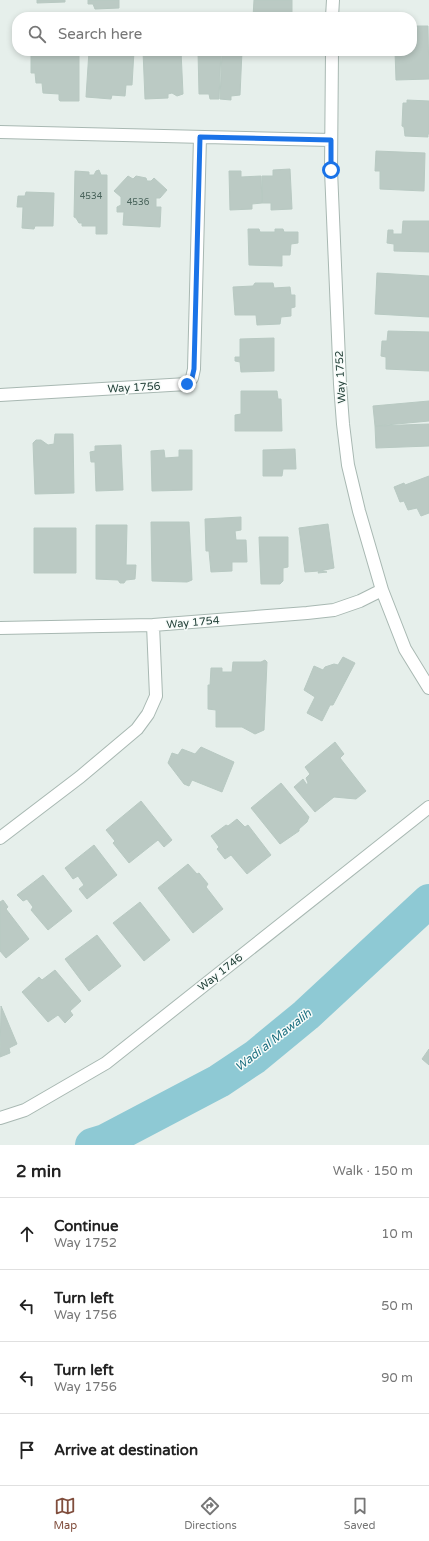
<!DOCTYPE html>
<html lang="en">
<head>
<meta charset="utf-8">
<style>
	body { margin:0; font-family:"Varela Round",sans-serif; background:#f2f2f2; color:#222 }
	.stop { position:absolute; width:12px; height:12px; margin:-9px; border:3px solid #1a73e8; border-radius:50%; background:#fff }
	.stop.end { background:#1a73e8; border-color:#fff; box-shadow:0 1px 4px #0008 }
	.list { margin:0; padding:0; list-style:none }
	h2 { display:flex; justify-content:space-between; align-items:center; height:52px; margin:0; padding:0 16px; font-size:17px }
	h2 small { font-size:13px; font-weight:400; color:#767676 }
	.list li { display:grid; grid-template-columns:26px 1fr auto; gap:12px; align-items:center; box-sizing:border-box; height:72px; padding:0 16px; border-top:1px solid #e0e0e0 }
	.list b { display:block; font-size:15px; white-space:nowrap }
	.list p { margin:0; font-size:13px; white-space:nowrap; color:#767676 }
	.list em { font-size:13px; font-style:normal; color:#767676 }
	.icon { flex:none; width:22px; height:22px; fill:none; stroke:currentColor; stroke-width:2; stroke-linecap:round; stroke-linejoin:round }
	.map { position:relative; flex:none; width:429px; height:1145px; overflow:hidden }
	.search { position:absolute; background:#fff; box-shadow:0 2px 6px #0003; left:12px; right:12px; top:12px; height:44px; display:flex; align-items:center; gap:10px; box-sizing:border-box; padding:0 14px; border-radius:16px; color:#767676; font-size:15px }
	.sheet { height:340px; background:#fff }
	nav { display:flex; justify-content:space-around; align-items:center; box-sizing:border-box; height:56px; border-top:1px solid #e0e0e0; background:#fff; font-size:11px; color:#767676 }
	nav a { display:grid; justify-items:center; gap:2px }
	nav .on { color:#804e3d }
	.map>svg:first-child { display:block }
</style>
</head>
<body>
<div class="map">
<svg width="429" height="1145" viewBox="0 0 429 1145">
	<rect width="100%" height="100%" fill="#e6efeb"/>
	<g fill="none" stroke-linecap="round" stroke-linejoin="round">
		<path stroke="#8ec9d4" stroke-width="34" d="M92,1145L105,1141L219,1081L255,1057L306,1015L429,901"/>
	</g>
	<path fill="#bbcac4" stroke="#b8c9c2" d="M37,0H65V2L37,3Z
		M88,0H119V8L95,9L93,4H88Z
		M254,0H292V17H253Z
		M412,26H428L429,79L396,80L395,51H412Z
		M31,51H79V101H60L59,100V94L43,93L42,83H36L35,73H31Z
		M89,51H134L132,85H126L125,96L112,95L111,99L86,97Z
		M143,51H181L183,94L177,96L172,93L168,94V98L145,99Z
		M198,51H221L219,99H210L209,94H199Z
		M222,51H242L240,95L231,96V100L220,99Z
		M407,100L429,101V134H428V137L405,136L404,127L402,126L403,103H407Z
		M376,151L425,153L424,191L380,189V171H375Z
		M290,169L292,209L271,210V203H262V176H273V170Z
		M99,170L101,175H107V234H96V226H82V223H79L76,218L74,217L75,171L89,172V175H94L96,171Z
		M229,171H241V177L261,176L262,203L252,204V209L230,210Z
		M128,176L133,179L136,176L146,178L147,181H151L154,178L167,190L160,198H156V207H161L160,227L123,225L124,212H117V207L121,205V197L114,191Z
		M26,192L54,193L53,226H35L34,229L22,228L23,207H17L18,196H25Z
		M403,221H429V252L394,251V244L387,243L388,230H393V234H402Z
		M248,229H259L260,232H275V229H283L284,232H298V243L291,244L290,255H282V266L249,265Z
		M377,273L429,276V317L375,314Z
		M255,283H273L274,288L290,287L291,295H295V307L291,308V316L281,317L280,324L257,325L256,315H235L233,287L253,286Z
		M388,331L429,332V371L386,369V357L381,356L382,341H387Z
		M274,338V371L241,372L240,362L235,361V357H240V339Z
		M241,391H277L278,399H281L282,431H235V415L241,414Z
		M429,401V421L375,426L373,406Z
		M429,424V446L376,448L375,426Z
		M55,434H73L74,493L35,494L33,443L36,440H41L48,445L54,444Z
		M121,445L123,490L96,491L95,462H91L90,452L95,451V446Z
		M295,449L296,469H283L282,476H263V450Z
		M164,450L165,458L179,457V450H192V490L152,491L151,451Z
		M429,476V513L421,516L417,508L408,510L404,501L400,502L394,487L404,483L405,485Z
		M241,517V530L235,531L236,540H246L247,562H232V571L211,572L209,551H206L205,519Z
		M151,522H189L192,580L187,582L152,581Z
		M328,524L334,568L320,571L327,572L318,573L319,571L305,572L299,528Z
		M96,525H127L126,565H136L135,579L126,580L124,583H120L118,580L96,579Z
		M34,528H76V573H34Z
		M259,537H288V567L283,568V581L280,584H261Z
		M343,657L355,663L333,705H330L322,721L307,713L315,697L304,690L314,666L323,670L325,667L334,664L338,665Z
		M265,660L267,662L264,730L255,734L242,727H216V710L208,709V685H210L211,668H222V672H232L233,662H261Z
		M335,742L344,754L340,758L366,791L356,799L334,797L315,812L294,787L303,779L307,785L308,783L306,778L310,774L305,767Z
		M201,747L234,762L222,792L192,780L189,786L184,784L168,763L172,753L178,755L182,749L195,754Z
		M281,783L309,817L307,822L299,829V831L280,844L251,808Z
		M141,801L172,840L164,847L158,840L129,863L113,843L115,841L106,830Z
		M237,819L245,827L248,825L271,855L247,874L231,855L225,859L217,849L219,847L211,836L226,825L228,826Z
		M94,845L117,875L87,899L79,889L84,885L78,876L73,879L65,868Z
		M188,864L197,874L199,873L208,884L206,887L223,909L193,933L158,888Z
		M43,875L72,911L48,930L31,910L33,907L27,899L23,901L17,895Z
		M3,900L8,907L6,909L29,939L6,958L0,951V902Z
		M140,902L170,940L144,961L113,923Z
		M97,935L121,966L89,991L65,959Z
		M55,970L81,1001L70,1011L73,1015L65,1023L58,1015L48,1022L22,992L39,977L42,980Z
		M1,1006L17,1044L9,1048L10,1053L0,1057Z
		M429,1049V1065L422,1059Z"/>
	<g fill="none" stroke-linecap="round" stroke-linejoin="round">
		<g stroke="#a8b8b2" stroke-width="14">
			<path id="minor" d="M332,17L333,0
				M332,51L331,170L340,384L343,424L348,465L359,511L382,590L405,649L429,688
				M0,132L331,140
				M0,395L187,384L192,378L194,369L200,137
				M0,628L153,625L307,613L334,610L360,601L382,590
				M0,838L80,777L137,729L148,714L156,696L153,625
				M0,1118L25,1110L106,1063L429,807"/>
		</g>
		<use href="#minor" stroke="#fff" stroke-width="12"/>
	</g>
	<g fill="none" stroke-linecap="round" stroke-linejoin="round">
		<path stroke="#1a73e8" stroke-width="5" d="M187,384L192,378L194,369L200,137L331,140V170"/>
	</g>
	<g text-anchor="middle" stroke-width="3" stroke-linejoin="round" paint-order="stroke">
		<g font-size="9" fill="#4a645c">
			<text x="91" y="199">4534</text>
			<text x="138" y="205">4536</text>
		</g>
		<g font-size="11" fill="#24423a" stroke="#f7fbf9">
			<text transform="translate(340 377) rotate(-93)" y="4">Way 1752</text>
			<text transform="translate(134 387) rotate(-3)" y="4">Way 1756</text>
			<text transform="translate(193 622) rotate(-5)" y="4">Way 1754</text>
			<text transform="translate(220 972) rotate(-38)" y="4">Way 1746</text>
		</g>
		<g font-size="12" font-style="italic" fill="#1c6f80" stroke="#f7fbf9">
			<text transform="translate(273 1040) rotate(-38)" y="4">Wadi al Mawalih</text>
		</g>
	</g>
</svg>
<div class="stop" style="left:331px;top:170px"></div>
<div class="stop end" style="left:187px;top:384px"></div>
<div class="search"><svg class="icon" aria-label="search" viewBox="0 0 24 24"><circle cx="10" cy="10" r="6"/><path d="M15 15l6 6"/></svg>Search here</div>
</div>
<section class="sheet">
<h2>2 min<small>Walk · 150 m</small></h2>
<ul class="list">
<li><svg class="icon" aria-label="ahead" viewBox="0 0 24 24"><path d="M12 20V5M6 11l6-6 6 6"/></svg><div><b>Continue</b><p>Way 1752</p></div><em>10 m</em></li>
<li><svg class="icon" aria-label="left" viewBox="0 0 24 24"><path d="M17 20v-9H6M10 6l-5 5 5 5"/></svg><div><b>Turn left</b><p>Way 1756</p></div><em>50 m</em></li>
<li><svg class="icon" aria-label="left" viewBox="0 0 24 24"><path d="M17 20v-9H6M10 6l-5 5 5 5"/></svg><div><b>Turn left</b><p>Way 1756</p></div><em>90 m</em></li>
<li><svg class="icon" aria-label="arrive" viewBox="0 0 24 24"><path d="M6 21V4h12l-3 4 3 4H6"/></svg><div><b>Arrive at destination</b></div></li>
</ul>
</section>
<nav>
<a class="on"><svg class="icon" aria-label="map" viewBox="0 0 24 24"><path d="M3 6l6-2 6 2 6-2v14l-6 2-6-2-6 2zM9 4v14M15 6v14"/></svg>Map</a>
<a><svg class="icon" aria-label="directions" viewBox="0 0 24 24"><path d="M12 3l9 9-9 9-9-9zM9 14v-3h6M13 9l2 2-2 2"/></svg>Directions</a>
<a><svg class="icon" aria-label="saved" viewBox="0 0 24 24"><path d="M7 4h10v16l-5-4-5 4z"/></svg>Saved</a>
</nav>
</body>
</html>
